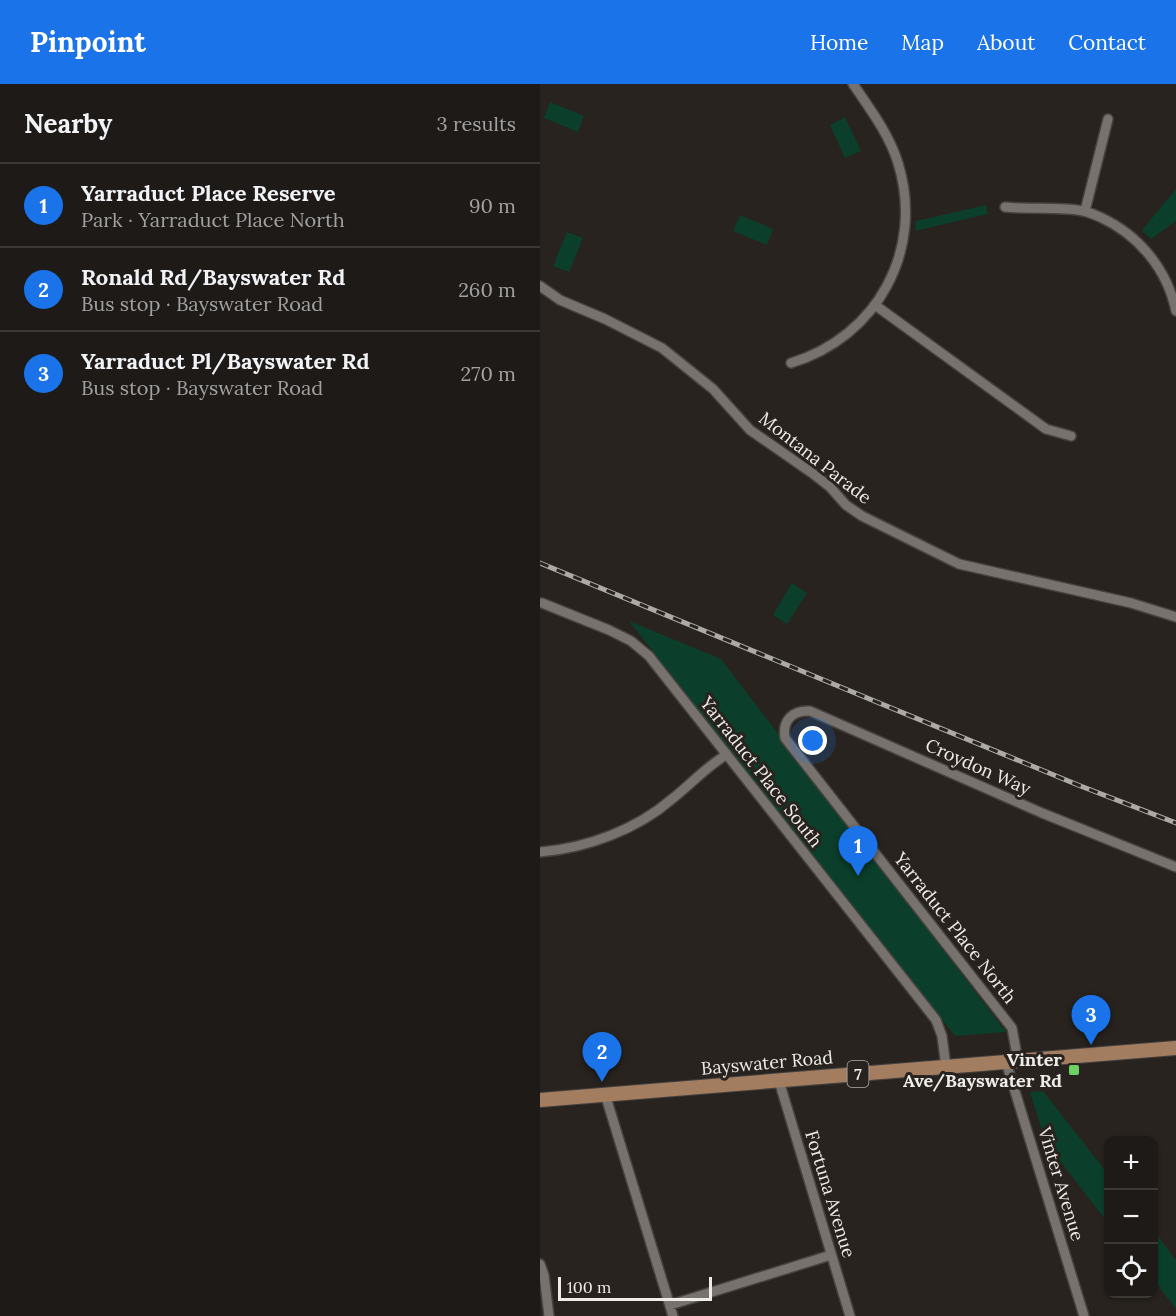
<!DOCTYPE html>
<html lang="en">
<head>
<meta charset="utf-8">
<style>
	body { margin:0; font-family:Lora,serif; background:#262320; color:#f1f3f6 }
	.controls { position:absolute; right:18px; bottom:18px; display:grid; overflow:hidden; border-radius:12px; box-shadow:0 2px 4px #0004 }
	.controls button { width:54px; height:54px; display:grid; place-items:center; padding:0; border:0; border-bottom:2px solid #3c3836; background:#1e1a17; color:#f1f3f6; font:30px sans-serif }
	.scale { position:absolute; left:18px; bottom:15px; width:154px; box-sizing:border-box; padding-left:6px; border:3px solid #eeebe9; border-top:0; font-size:16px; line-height:21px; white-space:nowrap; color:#eeebe9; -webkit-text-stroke:4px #28231f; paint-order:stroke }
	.you { position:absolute; left:273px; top:657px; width:21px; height:21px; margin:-15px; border:4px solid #fff; border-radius:50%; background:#1a73e8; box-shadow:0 0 0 9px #1a73e833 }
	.badge { display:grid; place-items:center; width:39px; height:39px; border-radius:50%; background:#1a73e8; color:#fff; font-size:20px; font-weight:700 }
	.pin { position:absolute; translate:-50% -50px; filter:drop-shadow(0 2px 3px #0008) }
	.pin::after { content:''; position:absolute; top:32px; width:21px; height:18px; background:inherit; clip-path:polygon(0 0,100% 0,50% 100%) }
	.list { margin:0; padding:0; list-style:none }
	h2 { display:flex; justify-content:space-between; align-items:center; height:78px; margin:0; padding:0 24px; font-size:26px }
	h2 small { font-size:20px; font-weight:400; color:#a1a1a1 }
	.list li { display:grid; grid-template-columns:39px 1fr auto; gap:18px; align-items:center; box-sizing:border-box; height:84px; padding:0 24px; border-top:2px solid #3c3836 }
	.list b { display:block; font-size:22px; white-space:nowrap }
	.list p { margin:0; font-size:20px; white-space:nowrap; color:#a1a1a1 }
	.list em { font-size:20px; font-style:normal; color:#a1a1a1 }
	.icon { flex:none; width:33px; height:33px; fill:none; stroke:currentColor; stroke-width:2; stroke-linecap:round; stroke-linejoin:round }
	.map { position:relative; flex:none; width:636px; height:1232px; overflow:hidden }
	header { display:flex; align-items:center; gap:36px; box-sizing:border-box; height:84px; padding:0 30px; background:#1a73e8; color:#fff }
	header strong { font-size:28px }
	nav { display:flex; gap:33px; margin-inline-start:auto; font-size:21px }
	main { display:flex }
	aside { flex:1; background:#1e1a17 }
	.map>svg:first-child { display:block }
</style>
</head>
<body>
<header>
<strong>Pinpoint</strong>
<nav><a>Home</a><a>Map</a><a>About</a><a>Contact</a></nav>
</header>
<main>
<aside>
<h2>Nearby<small>3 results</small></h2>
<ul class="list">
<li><span class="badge">1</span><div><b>Yarraduct Place Reserve</b><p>Park · Yarraduct Place North</p></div><em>90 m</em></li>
<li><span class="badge">2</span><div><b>Ronald Rd/Bayswater Rd</b><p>Bus stop · Bayswater Road</p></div><em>260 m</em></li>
<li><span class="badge">3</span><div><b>Yarraduct Pl/Bayswater Rd</b><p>Bus stop · Bayswater Road</p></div><em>270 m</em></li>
</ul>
</aside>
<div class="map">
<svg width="636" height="1232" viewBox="0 0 636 1232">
	<rect width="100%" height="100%" fill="#28231f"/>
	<path fill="#0b3f2b" d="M10,18L44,32L38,48L4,34Z
		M305,33L321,67L305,74L290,41Z
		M636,105V137L611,155L602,146Z
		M446,121L448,130L375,147L376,137Z
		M200,131L233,145L227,161L193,147Z
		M27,148L43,154L29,188L13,182Z
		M252,499L267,509L247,540L233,531Z
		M89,537L181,575L466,948L415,952Z
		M503,1007L568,1090V1139L506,1059L490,1008Z
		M614,1147L636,1176V1225L614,1196Z"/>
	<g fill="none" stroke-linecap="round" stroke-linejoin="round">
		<g stroke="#45423f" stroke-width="12">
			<path id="street" d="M465,123C491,126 518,122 543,127C549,128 555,131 560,133C599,151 627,185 636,227
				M545,127L568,35
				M0,202L20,216L65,235L122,264L173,305L210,346L272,389L290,403L306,421L322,432L419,480L591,519L636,533
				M335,221L506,345L531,352
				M251,279C337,253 385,166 358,79C349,50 330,25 313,0
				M2,519L69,546L91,557L109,572L396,936L402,952L406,983
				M0,768C47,764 96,746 132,715C151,700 166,683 186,671
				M478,977L472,944L245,654C242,636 253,626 270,627L502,729L636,783
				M466,978L544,1232
				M239,997L310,1232
				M65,1010L133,1232
				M0,1180L4,1191L9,1232
				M130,1221L291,1171"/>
		</g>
		<g stroke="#45423f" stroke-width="16">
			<path id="primary" d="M0,1016L636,964"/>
		</g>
		<use href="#street" stroke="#78726e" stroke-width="9"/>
		<use href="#primary" stroke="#a37d60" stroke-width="14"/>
		<g stroke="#aca9a6" stroke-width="5">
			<path id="rail" d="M0,479L538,701L636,739"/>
		</g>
		<use href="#rail" stroke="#28231f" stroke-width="3" stroke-dasharray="9" stroke-linecap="butt"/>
	</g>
	<rect fill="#6bd363" stroke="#28231f" stroke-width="2" x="528" y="980" width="12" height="12" rx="3"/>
	<g text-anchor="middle" stroke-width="6" stroke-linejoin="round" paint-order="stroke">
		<rect fill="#28231f" stroke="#b3afac" stroke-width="1.5" x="307.5" y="977" width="21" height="26" rx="4.5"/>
		<g font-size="16" font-weight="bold" fill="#eeebe9">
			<text x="318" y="996">7</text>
		</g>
		<g font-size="18" fill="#eeebe9" stroke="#28231f">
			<text transform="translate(275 374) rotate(38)" y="6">Montana Parade</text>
			<text transform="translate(438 683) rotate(24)" y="6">Croydon Way</text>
			<text transform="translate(221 688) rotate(52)" y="6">Yarraduct Place South</text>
			<text transform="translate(415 844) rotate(52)" y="6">Yarraduct Place North</text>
			<text transform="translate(227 979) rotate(-5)" y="6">Bayswater Road</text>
			<text transform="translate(521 1100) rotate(73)" y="6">Vinter Avenue</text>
			<text transform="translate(290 1110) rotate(73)" y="6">Fortuna Avenue</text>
		</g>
		<g font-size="18" font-weight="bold" fill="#eeebe9" stroke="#28231f" text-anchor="end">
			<text x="522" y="982">Vinter<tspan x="522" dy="21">Ave/Bayswater Rd</tspan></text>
		</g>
	</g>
</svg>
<div class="controls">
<button>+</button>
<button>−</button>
<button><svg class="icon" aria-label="locate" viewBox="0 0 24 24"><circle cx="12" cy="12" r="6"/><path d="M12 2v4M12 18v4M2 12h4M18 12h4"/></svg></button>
</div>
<div class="scale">100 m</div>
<div class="you"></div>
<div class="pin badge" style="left:318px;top:792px">1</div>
<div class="pin badge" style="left:62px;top:998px">2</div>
<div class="pin badge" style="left:551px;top:961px">3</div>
</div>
</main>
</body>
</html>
